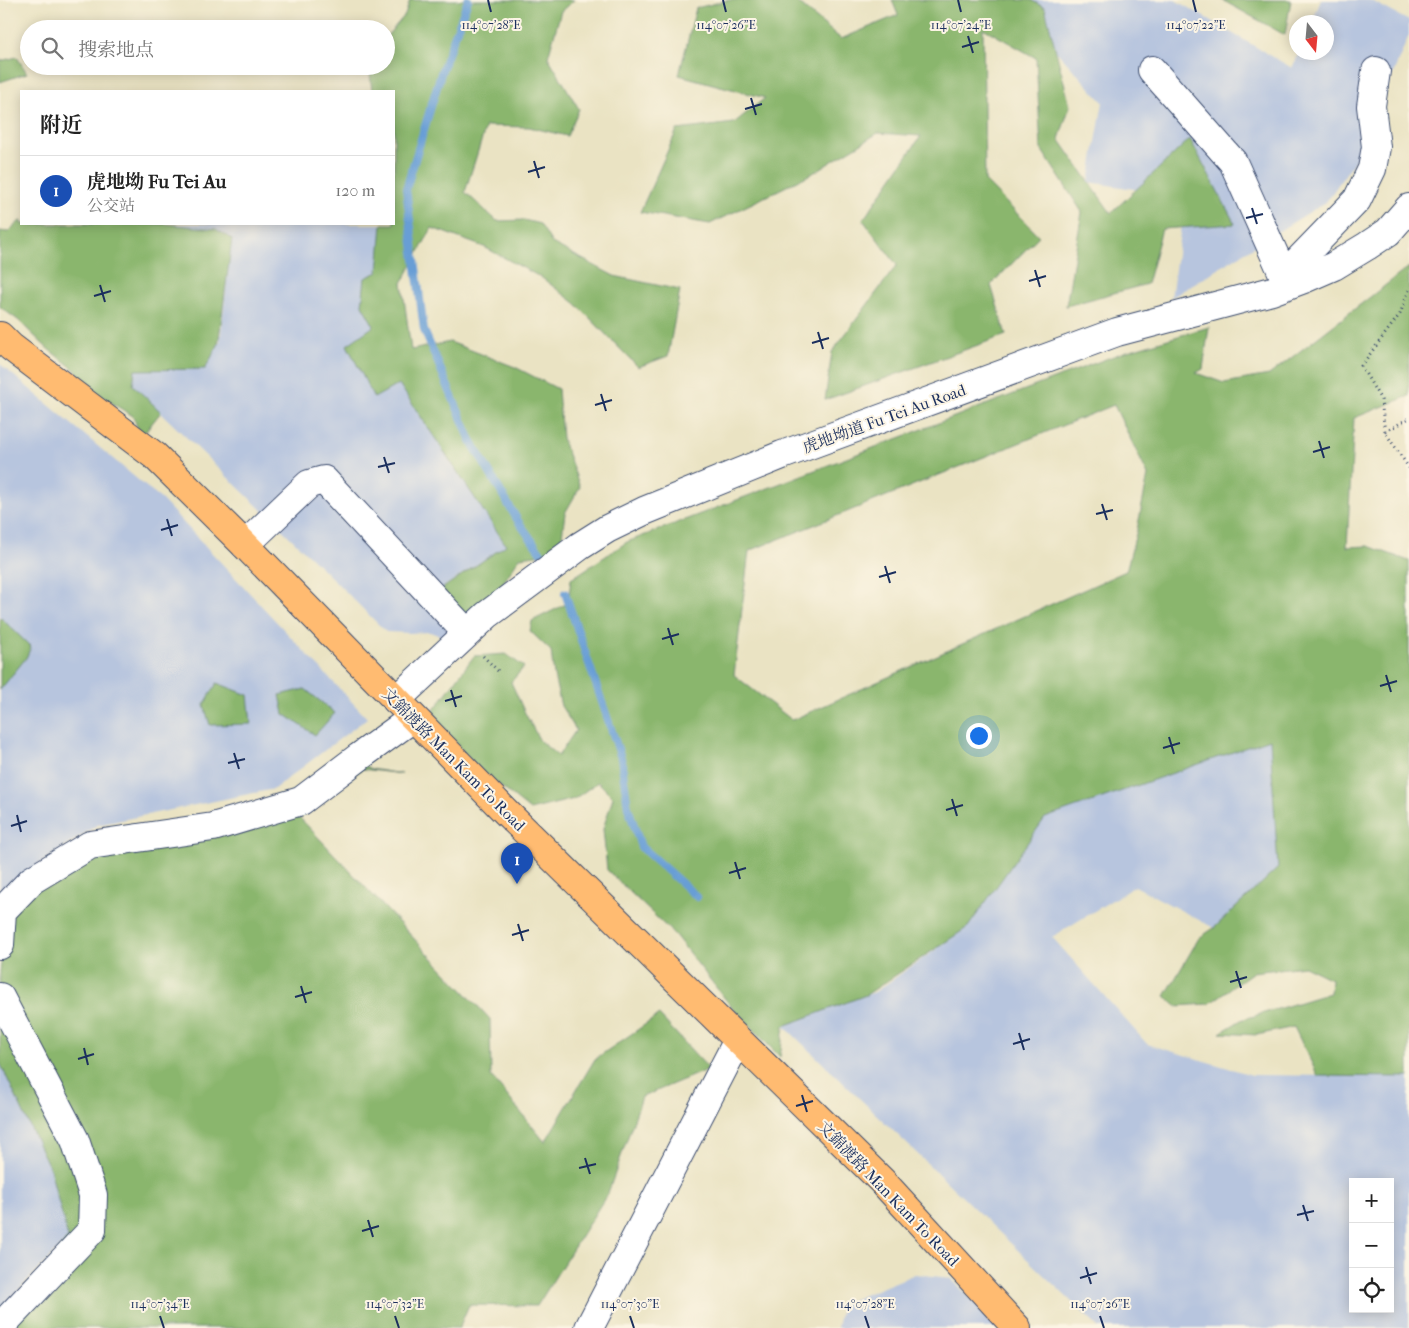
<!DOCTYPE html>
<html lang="zh">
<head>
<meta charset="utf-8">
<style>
	body { margin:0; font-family:"IM FELL French Canon","Noto Serif SC",serif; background:#f6f6f6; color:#222 }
	.controls { position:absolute; right:15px; bottom:15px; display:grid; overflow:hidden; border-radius:0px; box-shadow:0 2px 12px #0003 }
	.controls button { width:45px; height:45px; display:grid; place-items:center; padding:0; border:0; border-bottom:1px solid #e0e0e0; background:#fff; color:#222; font:25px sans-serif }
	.compass { position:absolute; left:1289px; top:15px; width:45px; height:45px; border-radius:50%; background:#fff; box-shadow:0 2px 12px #0003; rotate:164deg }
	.you { position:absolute; left:978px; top:735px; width:18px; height:18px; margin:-12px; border:4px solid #fff; border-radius:50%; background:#1a73e8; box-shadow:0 0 0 8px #1a73e833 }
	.badge { display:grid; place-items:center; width:32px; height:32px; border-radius:50%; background:#0f766e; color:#fff; font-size:16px; font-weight:700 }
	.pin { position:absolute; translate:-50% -41px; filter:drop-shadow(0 1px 2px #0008) }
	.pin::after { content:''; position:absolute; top:26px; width:18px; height:15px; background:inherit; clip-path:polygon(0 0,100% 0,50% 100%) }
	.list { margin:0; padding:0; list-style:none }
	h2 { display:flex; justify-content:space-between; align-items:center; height:65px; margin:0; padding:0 20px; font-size:21px }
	h2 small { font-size:16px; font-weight:400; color:#767676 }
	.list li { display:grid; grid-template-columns:32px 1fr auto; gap:15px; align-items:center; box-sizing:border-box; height:70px; padding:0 20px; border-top:1px solid #e0e0e0 }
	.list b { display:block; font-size:19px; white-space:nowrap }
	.list p { margin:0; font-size:16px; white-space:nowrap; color:#767676 }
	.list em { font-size:16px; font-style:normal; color:#767676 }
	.icon { flex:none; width:28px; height:28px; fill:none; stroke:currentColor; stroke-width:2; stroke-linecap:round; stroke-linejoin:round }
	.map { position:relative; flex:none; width:1409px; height:1328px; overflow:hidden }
	.search { position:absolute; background:#fff; box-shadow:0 2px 12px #0003; left:20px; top:20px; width:375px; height:55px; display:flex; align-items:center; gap:12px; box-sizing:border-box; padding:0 18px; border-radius:28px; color:#767676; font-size:19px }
	.panel { position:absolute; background:#fff; box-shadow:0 2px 12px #0003; left:20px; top:90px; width:375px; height:135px; border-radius:0px }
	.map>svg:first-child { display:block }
</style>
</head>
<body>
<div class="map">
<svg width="1409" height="1328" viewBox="0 0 1409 1328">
	<rect width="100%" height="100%" fill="#fcf5e5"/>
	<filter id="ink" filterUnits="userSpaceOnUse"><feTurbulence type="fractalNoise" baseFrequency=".02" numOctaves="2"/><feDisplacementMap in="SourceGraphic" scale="10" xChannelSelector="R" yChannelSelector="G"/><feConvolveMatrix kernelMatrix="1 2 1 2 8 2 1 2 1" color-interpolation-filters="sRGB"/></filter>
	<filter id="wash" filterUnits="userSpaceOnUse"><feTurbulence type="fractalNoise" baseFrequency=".0096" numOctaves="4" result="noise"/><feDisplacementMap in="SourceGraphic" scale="20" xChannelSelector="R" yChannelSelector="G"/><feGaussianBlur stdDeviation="1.12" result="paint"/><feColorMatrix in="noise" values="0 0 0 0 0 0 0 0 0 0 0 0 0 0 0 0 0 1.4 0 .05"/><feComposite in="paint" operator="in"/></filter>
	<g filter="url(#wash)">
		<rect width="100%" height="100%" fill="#eae3c3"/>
		<path fill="#b7c5de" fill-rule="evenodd" d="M1009,0H1175L1292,68L1299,53L1326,52V22H1312L1321,0H1370L1409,21V35L1360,153L1326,202L1171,298L1185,197L1089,182L1103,102Z
			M161,224H382L374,326L347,345L399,384L506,545L443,587L462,614L443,637L430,632L410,633L386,632L326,572L132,385L135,370L205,369L220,341L232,239Z
			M0,364L162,500L367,718L274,789L97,825L0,891Z
			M1338,720L1278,868L1214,928L1135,886L1052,937L1147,1044L1252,1075L1409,1077V1328H1099L784,1026L875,992L968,927L1043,819L1203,759ZM1353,1182H1390V1309H1353Z
			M0,1063L50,1169L68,1238L0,1310Z
			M915,1274L950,1278L1001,1328H837L842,1304Z"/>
		<path fill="#8ab66d" stroke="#527266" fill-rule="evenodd" d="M410,0H574L561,11L548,57L579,109L567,136L529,127L486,126L465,192L497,221L524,220L540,224L552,243L614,276L680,290L668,356L638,367L575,303L542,278L484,247L432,228L402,283L411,350L450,342L515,367L558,389L562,438L580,487L565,513L560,552L520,557L505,580L493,603L462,614L437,592L506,545L399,384L374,398L347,345L374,326L362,305L365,278L378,272L382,224H394V91H372L369,66H386V37L405,15Z
			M729,0H795L841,39L898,15L892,0H1031L1045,8L1070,106L1059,139L1111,213L1190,139L1235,224L1162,229L1147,284L1066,306L1082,212L1041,149L1036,58L983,28L985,181L1039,236L991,285L1006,335L825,400L832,352L897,265L863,220L921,136L878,133L813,173L710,224L640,212L677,130L734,123L765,98L679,75L696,8Z
			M1222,0H1291L1285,35Z
			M17,57L27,73L0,82V61Z
			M21,220V224H166L216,229L232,239L218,345L205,369L135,370L133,385L161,412L141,437L133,416L97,394L74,369L48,349L18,320L0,307V231L8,232Z
			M1409,267V396L1354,418L1347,547L1368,546L1409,561V1077L1318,1076L1294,1027L1257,1035L1220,1033L1241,1020L1330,993L1331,979L1304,966L1253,972L1209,1004L1176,1006L1165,996L1199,938L1214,928L1278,868L1270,739L1045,818L968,927L866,995L784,1026L780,1057L730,1005L675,935L607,870L603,829L613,797L598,782L574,799L530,810L478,768L430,715L474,656L506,654L524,667L511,682L525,713L540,741L558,756L576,730L561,706L554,676L551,651L530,631L532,621L568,603L571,579L627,542L1124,352L1209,327L1203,369L1196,373L1224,383L1269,375ZM1114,405L1148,475L1137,530L1126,571L792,720L734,675L749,551Z
			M0,617L31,647L26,658L0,690Z
			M217,683L248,695L251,724L210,725L204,705Z
			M305,689L335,713L315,735L284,714L280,695Z
			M359,762L371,769L402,774L362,769L300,818L490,1019L491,1076L545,1142L595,1059L659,1015L709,1069L642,1097L608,1193L537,1306L469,1305L459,1328H0L68,1238L50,1169L0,1063V971L11,902L84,849L304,805Z"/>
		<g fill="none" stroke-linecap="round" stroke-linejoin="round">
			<path stroke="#689ed5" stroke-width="8" d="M468,0L442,70L406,189L424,330L471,441L518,521L541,553
				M565,593L621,758L628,807L641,847L697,897"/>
		</g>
	</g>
	<g filter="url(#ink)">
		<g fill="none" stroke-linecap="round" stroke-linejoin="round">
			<g stroke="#3a4a6d" stroke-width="30">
				<path id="minor" d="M1152,70L1233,162L1288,285
					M1288,285L1295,264L1357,200L1372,169L1376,147L1371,106L1376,71
					M245,545L309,484L324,480L467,633
					M396,700L487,615L580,546L607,529L644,511L782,455L1117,332L1272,291L1304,279L1334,266L1367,246L1388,232L1409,208
					M0,945L2,911L32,880L90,845L213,827L301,801L359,757L413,718
					M0,997L75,1140L93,1195L92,1230L0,1327
					M589,1328L738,1040"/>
			</g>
			<g stroke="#3a4a6d" stroke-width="30">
				<path id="major" d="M0,336L11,347L155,456L245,545L507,813L882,1181L1017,1328"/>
			</g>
			<path stroke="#3a4a6d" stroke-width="3" stroke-dasharray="1 4" stroke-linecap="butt" d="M1409,290L1400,314L1361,366L1381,400L1385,432L1409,468
				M1385,432L1409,418
				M483,656L499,672"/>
			<use href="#minor" stroke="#fff" stroke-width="28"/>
			<use href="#major" stroke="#ffbb71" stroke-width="28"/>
		</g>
	</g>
	<path fill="none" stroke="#1b2f5e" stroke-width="2" d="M488,0L491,12M723,0L726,12M958,0L961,12M1193,0L1196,12M968,36L973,53M962,47L979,42M751,98L756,115M745,109L762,104M534,161L539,178M528,172L545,167M1252,208L1257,224M1246,218L1263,214M1035,270L1040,287M1029,281L1046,276M100,285L105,302M94,296L111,291M818,332L823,349M812,343L829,338M601,394L606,411M595,405L612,400M1319,441L1324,458M1313,452L1330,447M384,457L389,473M378,467L395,463M1102,504L1107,520M1096,514L1113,510M167,519L172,536M161,530L178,525M885,566L890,583M879,577L896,572M668,628L673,645M662,639L679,634M1386,675L1391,692M1380,686L1397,681M451,690L456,707M445,701L462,696M1169,737L1174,754M1163,748L1180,743M234,753L239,769M228,763L245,759M952,799L957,816M946,810L963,805M17,815L21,832M11,826L27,821M735,862L740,879M729,873L746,868M518,924L523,941M512,935L529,930M1236,971L1241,988M1230,982L1247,977M301,986L306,1003M295,997L312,992M1019,1033L1024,1050M1013,1044L1030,1039M84,1048L88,1065M78,1059L94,1054M802,1095L807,1112M796,1106L813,1101M585,1158L590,1174M579,1168L596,1164M1303,1205L1308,1221M1297,1215L1314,1211M368,1220L373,1237M362,1231L379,1226M1086,1267L1091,1284M1080,1278L1097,1273M160,1316L164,1328M395,1316L399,1328M630,1316L634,1328M865,1316L869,1328M1100,1316L1104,1328"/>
	<g text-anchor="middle" stroke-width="4" stroke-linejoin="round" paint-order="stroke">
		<g font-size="16" fill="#1b2f5e" stroke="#fcf5e5">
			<text transform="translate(884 418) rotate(-20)" y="6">虎地坳道 Fu Tei Au Road</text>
			<text transform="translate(454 759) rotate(45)" y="6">文錦渡路 Man Kam To Road</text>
			<text transform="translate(889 1193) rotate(46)" y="6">文錦渡路 Man Kam To Road</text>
		</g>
	</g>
	<g font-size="12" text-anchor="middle" fill="#1b2f5e" stroke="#fcf5e5" stroke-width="4" stroke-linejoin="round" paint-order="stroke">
		<text x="491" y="29">114°07'28"E</text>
		<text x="726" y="29">114°07'26"E</text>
		<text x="961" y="29">114°07'24"E</text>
		<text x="1196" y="29">114°07'22"E</text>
		<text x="160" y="1308">114°07'34"E</text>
		<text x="395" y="1308">114°07'32"E</text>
		<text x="630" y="1308">114°07'30"E</text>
		<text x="865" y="1308">114°07'28"E</text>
		<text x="1100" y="1308">114°07'26"E</text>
	</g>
</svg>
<div class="controls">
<button>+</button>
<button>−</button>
<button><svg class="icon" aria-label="locate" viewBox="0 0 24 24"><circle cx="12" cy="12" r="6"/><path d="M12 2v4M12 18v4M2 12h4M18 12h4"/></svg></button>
</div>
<svg class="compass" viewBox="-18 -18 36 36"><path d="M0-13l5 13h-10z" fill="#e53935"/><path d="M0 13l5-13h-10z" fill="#767676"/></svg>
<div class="you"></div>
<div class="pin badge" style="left:517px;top:884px;background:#1a4fb4">1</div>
<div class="search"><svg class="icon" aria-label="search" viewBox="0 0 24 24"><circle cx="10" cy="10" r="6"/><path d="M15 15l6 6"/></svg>搜索地点</div>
<section class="panel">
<h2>附近<small></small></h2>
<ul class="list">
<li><span class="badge" style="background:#1a4fb4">1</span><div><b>虎地坳 Fu Tei Au</b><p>公交站</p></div><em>120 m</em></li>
</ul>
</section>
</div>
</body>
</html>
